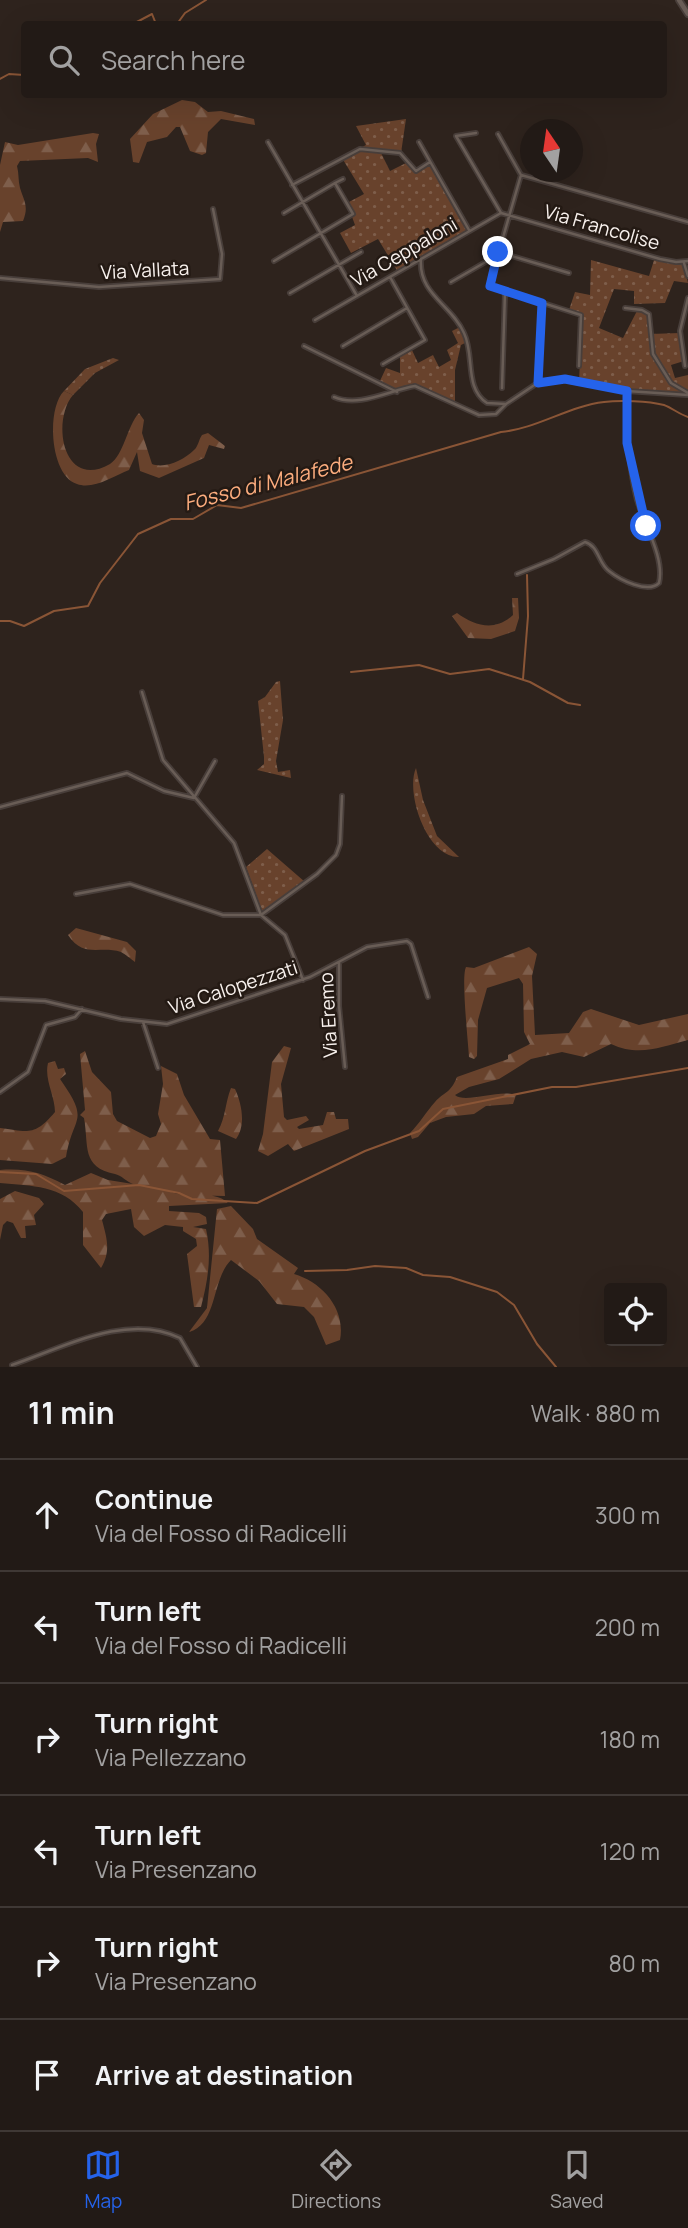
<!DOCTYPE html>
<html lang="en">
<head>
<meta charset="utf-8">
<style>
	body { margin:0; font-family:Manrope,sans-serif; background:#2e2723; color:#f1f3f6 }
	.controls { position:absolute; right:21px; bottom:21px; display:grid; overflow:hidden; border-radius:7px; box-shadow:0 7px 28px #0002 }
	.controls button { width:63px; height:63px; display:grid; place-items:center; padding:0; border:0; border-bottom:2px solid #3f3835; background:#221a16; color:#f1f3f6; font:35px sans-serif }
	.compass { position:absolute; left:520px; top:119px; width:63px; height:63px; border-radius:50%; background:#221a16; box-shadow:0 7px 28px #0002; rotate:347deg }
	.stop { position:absolute; width:21px; height:21px; margin:-16px; border:5px solid #2563eb; border-radius:50%; background:#fff }
	.stop.end { background:#2563eb; border-color:#fff; box-shadow:0 2px 7px #0008 }
	.list { margin:0; padding:0; list-style:none }
	h2 { display:flex; justify-content:space-between; align-items:center; height:91px; margin:0; padding:0 28px; font-size:30px }
	h2 small { font-size:23px; font-weight:400; color:#a2a1a1 }
	.list li { display:grid; grid-template-columns:46px 1fr auto; gap:21px; align-items:center; box-sizing:border-box; height:112px; padding:0 28px; border-top:2px solid #3f3835 }
	.list b { display:block; font-size:26px; white-space:nowrap }
	.list p { margin:0; font-size:23px; white-space:nowrap; color:#a2a1a1 }
	.list em { font-size:23px; font-style:normal; color:#a2a1a1 }
	.icon { flex:none; width:38px; height:38px; fill:none; stroke:currentColor; stroke-width:2; stroke-linecap:round; stroke-linejoin:round }
	.map { position:relative; flex:none; width:688px; height:1367px; overflow:hidden }
	.search { position:absolute; background:#221a16; box-shadow:0 7px 28px #0002; left:21px; right:21px; top:21px; height:77px; display:flex; align-items:center; gap:18px; box-sizing:border-box; padding:0 24px; border-radius:7px; color:#a2a1a1; font-size:26px }
	.sheet { height:763px; background:#221a16 }
	nav { display:flex; justify-content:space-around; align-items:center; box-sizing:border-box; height:98px; border-top:2px solid #3f3835; background:#221a16; font-size:19px; color:#a2a1a1 }
	nav a { display:grid; justify-items:center; gap:4px }
	nav .on { color:#2563eb }
	.map>svg:first-child { display:block }
</style>
</head>
<body>
<div class="map">
<svg width="688" height="1367" viewBox="0 0 688 1367">
	<defs>
		<pattern id="grass-dots" width="8" height="8" patternUnits="userSpaceOnUse" patternTransform="scale(1.75)"><rect width="8" height="8" fill="#68422c"/><path d="M2 2h.1M6 6h.1" fill="none" stroke="#7e5e4b" stroke-width="1.8" stroke-linecap="round"/></pattern>
		<pattern id="forest-firs" width="22" height="20" patternUnits="userSpaceOnUse" patternTransform="scale(1.75)"><rect width="22" height="20" fill="#68422c"/><path d="M5 1l3.5 6h-7zM16 11l3.5 6h-7z" fill="#7e5e4b"/></pattern>
	</defs>
	<rect width="100%" height="100%" fill="#2e231d"/>
	<path fill="url(#grass-dots)" d="M406,119L401,153L380,151L390,171L408,162L414,170L430,162L469,231L398,272L378,239L351,253L340,233L355,225L347,203L364,194L342,158L366,145L356,126Z
		M655,257L683,262L688,283L674,281L665,303L634,304V291L614,289L599,328L623,338L638,309L647,313L650,334L680,333L684,361L671,365L675,378L688,375V395L627,391L579,381L582,319L581,315L569,310L575,292L590,295L591,260L649,276Z
		M460,327L467,342L461,345L455,370V404C435,394 420,383 397,392L379,383L386,368L400,373V354L411,348L418,363L433,355L439,367L451,360L447,350L458,343L452,331Z
		M113,358L119,360L95,373L73,395L64,391L85,369Z
		M280,681L283,720L276,761L278,772L290,770L291,778L257,770L264,764V757L258,701L265,697L276,682Z
		M416,768L423,800L437,836L459,857C427,858 405,793 416,768Z
		M267,849L305,882L262,911L246,867Z"/>
	<path fill="url(#forest-firs)" d="M182,100L195,102L208,112L221,111L254,119L255,125L221,119L208,132L206,153L202,155L190,151L180,127H176L167,137L147,142L139,163L133,162L130,139L153,114Z
		M93,133L99,134L96,144L98,162L88,158L20,161L17,166C19,173 18,181 20,188C24,201 29,206 23,221L3,222L0,232V165L5,142L18,145Z
		M64,391L73,395C51,421 63,491 110,464C124,455 127,426 139,413L144,420L142,433L152,464C165,469 184,460 194,450C198,447 199,439 202,435L208,433L225,446L224,449L209,445L204,458L159,478L140,471L137,452L129,470C114,476 93,490 77,484C50,476 46,409 64,391Z
		M512,598H518L519,618L515,631L491,639L468,638L452,616L457,613C475,626 495,632 513,615Z
		M76,928L127,942L136,951L135,962C131,959 125,954 121,952C100,945 84,959 68,935Z
		M529,947L537,954L532,976L535,1035L569,1033L583,1012L591,1009L639,1025L688,1014V1040C661,1047 639,1057 611,1044L584,1057L562,1052L531,1059L499,1079L469,1087L455,1095C465,1104 499,1089 516,1095L513,1104L486,1106L474,1114L446,1117L430,1123L418,1137L412,1139L410,1133C420,1123 426,1112 435,1102C445,1091 450,1094 457,1077L508,1059V1055L530,1044L524,1032L523,984L519,978L487,988L478,1020L477,1056L474,1059L469,1057C468,1040 461,977 466,967L474,968Z
		M284,1046L291,1048L281,1084L284,1117L287,1120L306,1116L309,1120L297,1127L299,1129L323,1125L327,1112H334L336,1119H348L349,1129L294,1151L288,1144L268,1156L258,1151L263,1134L272,1062Z
		M85,1051L92,1072L111,1092L113,1114L117,1121L150,1138L156,1136L161,1124L158,1114L163,1084L161,1066L177,1074L184,1095L210,1139L220,1140L225,1196L185,1195L167,1190C186,1201 212,1188 228,1203L169,1206V1211L199,1213L206,1217L207,1224L193,1227L206,1229C212,1256 208,1280 201,1307H194L187,1254L197,1246L196,1239L183,1231V1227L165,1225L144,1236L134,1227L131,1209L106,1214L102,1220C107,1239 111,1251 101,1268L83,1245V1212C62,1185 32,1186 0,1183V1170C27,1168 42,1173 65,1185L91,1173L108,1180L133,1184C127,1182 121,1175 115,1174C81,1167 89,1146 84,1118L80,1115L85,1110L80,1054Z
		M55,1061L58,1069L64,1068L66,1074L60,1079C91,1123 73,1114 66,1157L52,1164L0,1160V1128C29,1132 35,1136 55,1112C55,1096 44,1079 48,1063Z
		M231,1088L235,1089C242,1104 246,1126 236,1139L218,1131C226,1116 225,1103 231,1088Z
		M15,1191L39,1198L44,1204L34,1215L36,1225L25,1226L26,1238H21L13,1223L7,1221L3,1225L0,1240V1199Z
		M231,1206L253,1229L257,1239L298,1268L294,1274C322,1282 346,1309 340,1340L326,1345L314,1317L304,1307L277,1304L259,1281L231,1260C211,1280 218,1324 189,1332L207,1308L217,1209Z"/>
	<g fill="none" stroke-linecap="round" stroke-linejoin="round">
		<path stroke="#8a5536" stroke-width="2" d="M133,24L152,14L156,24
			M177,24L185,13L206,0
			M0,79L9,74L24,75
			M0,621H10L24,626L54,611L88,606L100,583L138,534L171,519H193L217,505L241,508L501,432C536,429 569,406 604,402C620,400 648,401 664,405C672,408 679,414 688,417
			M351,672L419,665L450,674L489,669L530,682L568,703L580,705
			M523,679L528,616L527,575
			M0,1172L36,1174L64,1191L139,1185L179,1193L192,1199L257,1203L365,1151L419,1131L443,1109L552,1087H576L688,1068
			M305,1271L347,1270L375,1266L406,1268L423,1275L450,1277L497,1292L514,1305L537,1344L556,1367"/>
		<g stroke="#483e3a" stroke-width="6">
			<path id="minor" d="M476,133L456,136L501,213
				M498,134L521,175L688,222
				M268,142L357,296
				M419,142L469,230
				M521,175L489,286L581,315L579,366
				M335,183L343,179
				M292,185L360,149L400,153L416,171L430,162
				M498,252L569,273
				M421,259C418,294 452,305 464,333C475,356 464,388 487,403L506,404L536,384L558,379L627,391L688,395
				M274,261L353,214L335,183L284,213
				M684,263L688,276
				M0,278L99,287L220,279L222,254L213,209
				M451,282L496,256
				M290,293L361,252
				M625,308L642,310L649,314L653,354L671,383L688,393
				M315,320L501,213L660,259L676,262L688,261
				M304,346L397,392
				M343,346L407,308
				M383,364L425,340L390,277
				M685,366L680,331L688,298
				M538,383L542,303
				M502,388L505,292
				M334,397C359,408 390,390 415,386L479,415L496,414L506,404
				M517,574L554,559L585,542C599,546 598,563 609,571C620,580 648,594 659,583C665,558 644,524 637,500C628,464 626,429 627,392
				M142,692L163,760L234,843L261,915L285,935L303,980
				M0,807L127,773L164,791L194,798L215,761
				M76,894L130,884L223,915H261L317,874L336,855L340,844L342,796
				M339,962V1006L345,1067
				M0,999L45,1001L121,1019L167,1024L310,977L367,947L407,941L411,944L428,997
				M143,1022L158,1068
				M0,1092L28,1072L46,1025L75,1017L82,1009
				M12,1365C62,1348 127,1312 180,1338L197,1367"/>
		</g>
		<g stroke="#483e3a" stroke-width="8">
			<path id="secondary" d="M679,0L688,14"/>
		</g>
		<use href="#minor" stroke="#695d56" stroke-width="2.5"/>
		<use href="#secondary" stroke="#695d56" stroke-width="4.5"/>
	</g>
	<g fill="none" stroke-linecap="round" stroke-linejoin="round">
		<path stroke="#2563eb" stroke-width="9" d="M498,252L490,286L542,303L538,383L565,379L627,391V443L646,526"/>
	</g>
	<g text-anchor="middle" stroke-width="5" stroke-linejoin="round" paint-order="stroke">
		<g font-size="19" fill="#f8f1ed" stroke="#241a14">
			<text transform="translate(602 227) rotate(16)" y="7">Via Francolise</text>
			<text transform="translate(404 252) rotate(-30)" y="7">Via Ceppaloni</text>
			<text transform="translate(145 270) rotate(-3)" y="7">Via Vallata</text>
			<text transform="translate(233 987) rotate(-18)" y="7">Via Calopezzati</text>
			<text transform="translate(328 1015) rotate(-93)" y="7">Via Eremo</text>
		</g>
		<g font-size="21" font-style="italic" fill="#fdad7e" stroke="#241a14">
			<text transform="translate(268 483) rotate(-14)" y="7">Fosso di Malafede</text>
		</g>
	</g>
</svg>
<div class="controls">
<button><svg class="icon" aria-label="locate" viewBox="0 0 24 24"><circle cx="12" cy="12" r="6"/><path d="M12 2v4M12 18v4M2 12h4M18 12h4"/></svg></button>
</div>
<svg class="compass" viewBox="-18 -18 36 36"><path d="M0-13l5 13h-10z" fill="#e53935"/><path d="M0 13l5-13h-10z" fill="#a2a1a1"/></svg>
<div class="stop" style="left:646px;top:526px"></div>
<div class="stop end" style="left:498px;top:252px"></div>
<div class="search"><svg class="icon" aria-label="search" viewBox="0 0 24 24"><circle cx="10" cy="10" r="6"/><path d="M15 15l6 6"/></svg>Search here</div>
</div>
<section class="sheet">
<h2>11 min<small>Walk · 880 m</small></h2>
<ul class="list">
<li><svg class="icon" aria-label="ahead" viewBox="0 0 24 24"><path d="M12 20V5M6 11l6-6 6 6"/></svg><div><b>Continue</b><p>Via del Fosso di Radicelli</p></div><em>300 m</em></li>
<li><svg class="icon" aria-label="left" viewBox="0 0 24 24"><path d="M17 20v-9H6M10 6l-5 5 5 5"/></svg><div><b>Turn left</b><p>Via del Fosso di Radicelli</p></div><em>200 m</em></li>
<li><svg class="icon" aria-label="right" viewBox="0 0 24 24"><path d="M7 20v-9h11M14 6l5 5-5 5"/></svg><div><b>Turn right</b><p>Via Pellezzano</p></div><em>180 m</em></li>
<li><svg class="icon" aria-label="left" viewBox="0 0 24 24"><path d="M17 20v-9H6M10 6l-5 5 5 5"/></svg><div><b>Turn left</b><p>Via Presenzano</p></div><em>120 m</em></li>
<li><svg class="icon" aria-label="right" viewBox="0 0 24 24"><path d="M7 20v-9h11M14 6l5 5-5 5"/></svg><div><b>Turn right</b><p>Via Presenzano</p></div><em>80 m</em></li>
<li><svg class="icon" aria-label="arrive" viewBox="0 0 24 24"><path d="M6 21V4h12l-3 4 3 4H6"/></svg><div><b>Arrive at destination</b></div></li>
</ul>
</section>
<nav>
<a class="on"><svg class="icon" aria-label="map" viewBox="0 0 24 24"><path d="M3 6l6-2 6 2 6-2v14l-6 2-6-2-6 2zM9 4v14M15 6v14"/></svg>Map</a>
<a><svg class="icon" aria-label="directions" viewBox="0 0 24 24"><path d="M12 3l9 9-9 9-9-9zM9 14v-3h6M13 9l2 2-2 2"/></svg>Directions</a>
<a><svg class="icon" aria-label="saved" viewBox="0 0 24 24"><path d="M7 4h10v16l-5-4-5 4z"/></svg>Saved</a>
</nav>
</body>
</html>
